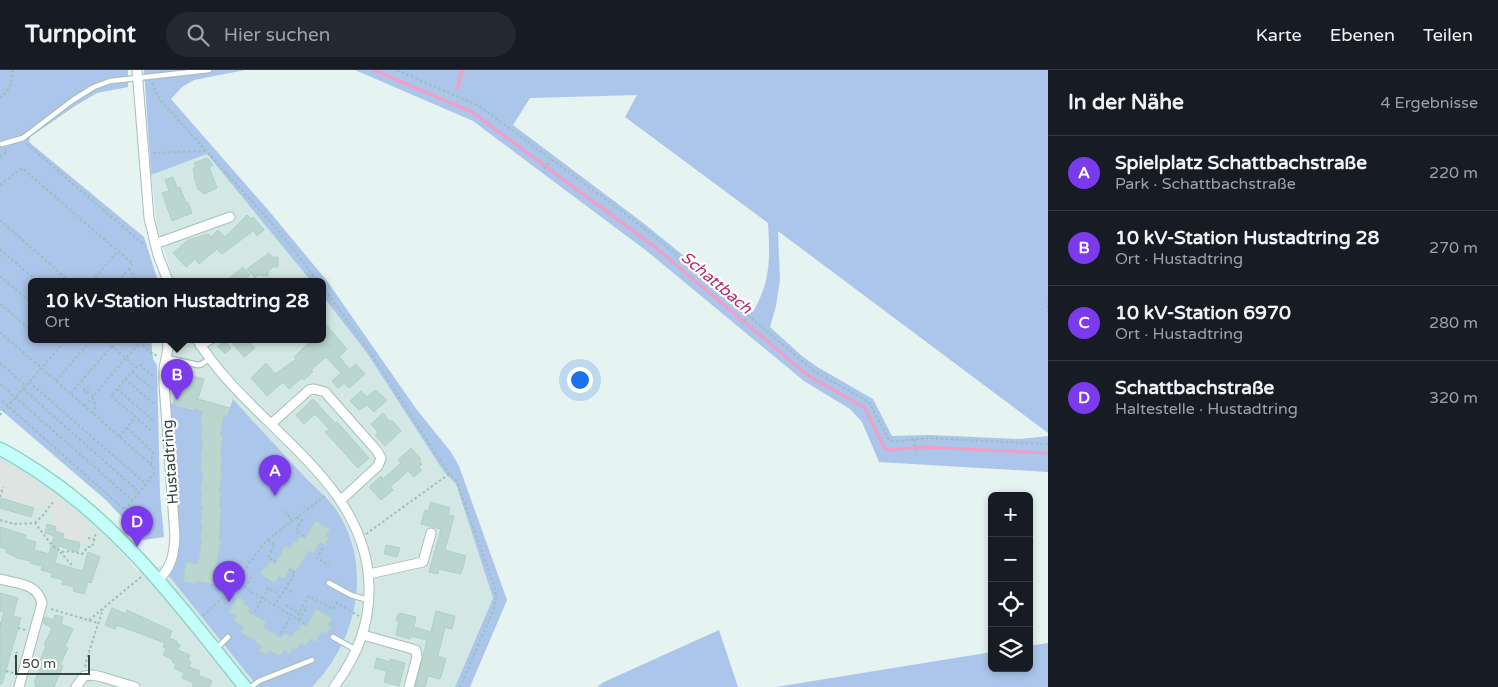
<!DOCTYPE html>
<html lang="de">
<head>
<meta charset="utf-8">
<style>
	body { margin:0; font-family:"Varela Round",sans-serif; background:#242831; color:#f1f3f6 }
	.controls { position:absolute; right:15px; bottom:15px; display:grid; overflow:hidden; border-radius:8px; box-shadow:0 2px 8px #0003 }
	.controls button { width:45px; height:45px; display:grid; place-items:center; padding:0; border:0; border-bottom:1px solid #363941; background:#171b24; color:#f1f3f6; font:25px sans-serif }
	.scale { position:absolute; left:15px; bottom:12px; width:75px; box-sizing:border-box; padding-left:5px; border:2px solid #354642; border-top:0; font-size:14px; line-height:18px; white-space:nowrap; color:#354642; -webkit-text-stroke:4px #fff; paint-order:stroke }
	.you { position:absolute; left:579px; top:309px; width:18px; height:18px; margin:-12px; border:4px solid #fff; border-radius:50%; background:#1a73e8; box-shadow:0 0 0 8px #1a73e833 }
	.badge { display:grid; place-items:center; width:32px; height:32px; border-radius:50%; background:#7c3aed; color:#fff; font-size:16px; font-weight:700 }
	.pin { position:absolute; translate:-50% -41px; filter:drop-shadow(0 1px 2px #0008) }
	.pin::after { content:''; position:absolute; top:26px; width:18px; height:15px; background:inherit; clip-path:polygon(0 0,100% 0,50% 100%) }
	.popup { position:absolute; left:28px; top:208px; width:298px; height:65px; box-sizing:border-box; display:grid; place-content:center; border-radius:8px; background:#171b24; filter:drop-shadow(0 1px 4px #0005); font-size:16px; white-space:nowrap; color:#9ea1a6 }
	.popup b { font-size:19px; color:#f1f3f6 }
	.popup::after { content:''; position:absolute; left:50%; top:100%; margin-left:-10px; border:10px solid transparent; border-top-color:#171b24 }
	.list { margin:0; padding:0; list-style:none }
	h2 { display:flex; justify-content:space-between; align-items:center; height:65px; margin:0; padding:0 20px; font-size:21px }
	h2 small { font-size:16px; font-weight:400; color:#9ea1a6 }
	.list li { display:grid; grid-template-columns:32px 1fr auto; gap:15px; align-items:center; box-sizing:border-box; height:75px; padding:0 20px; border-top:1px solid #363941 }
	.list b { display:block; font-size:19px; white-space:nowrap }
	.list p { margin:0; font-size:16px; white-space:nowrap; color:#9ea1a6 }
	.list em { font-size:16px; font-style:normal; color:#9ea1a6 }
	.icon { flex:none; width:28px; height:28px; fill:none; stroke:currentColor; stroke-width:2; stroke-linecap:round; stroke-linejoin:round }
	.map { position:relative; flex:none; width:1048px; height:617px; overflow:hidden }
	header { display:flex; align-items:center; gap:30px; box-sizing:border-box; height:70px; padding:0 25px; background:#171b24; border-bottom:1px solid #363941 }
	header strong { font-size:24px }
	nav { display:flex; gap:28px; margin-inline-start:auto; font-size:18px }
	.search { width:350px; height:45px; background:#242831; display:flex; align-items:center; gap:12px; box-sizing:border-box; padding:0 18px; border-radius:28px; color:#9ea1a6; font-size:19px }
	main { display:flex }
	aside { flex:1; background:#171b24 }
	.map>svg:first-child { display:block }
</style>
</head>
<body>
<header>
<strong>Turnpoint</strong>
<div class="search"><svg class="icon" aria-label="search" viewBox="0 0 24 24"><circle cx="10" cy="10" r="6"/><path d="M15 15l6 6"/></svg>Hier suchen</div>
<nav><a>Karte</a><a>Ebenen</a><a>Teilen</a></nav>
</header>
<main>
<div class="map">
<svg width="1048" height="617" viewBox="0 0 1048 617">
	<rect width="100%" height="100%" fill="#e5f3f1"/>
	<path fill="#d3e8e4" d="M207,84L253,139L311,211H170L171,203L157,156L151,105Z
		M322,225L367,283L444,402L456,414L493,528L455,617H0V387L27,400L84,442L138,501L164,496L169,485L171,464L159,322L163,269H322Z"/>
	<path fill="#acc5ea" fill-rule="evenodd" d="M0,0H128V17L97,23L75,36L30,67L29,72L144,167L158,211H32V269H151L153,289L157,295L160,425L164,467L143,470L107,431L1,340L0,342Z
		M144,0H245L194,10L182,17L171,29L269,141L327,211L417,340L451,382L459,396L507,530L470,617H455L493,528L456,414L444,402L367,283L322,225V211H311L207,84L151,105Z
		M355,0H1048V363L778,161L780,210L776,236L770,257L802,286L819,298L873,329L892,366L930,365L1020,369L1048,366V402L879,392L862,352L850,339L804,311L648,182L473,51ZM637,25L625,47L768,153C770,189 771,210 753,242L642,152L513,55L530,28Z
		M233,329C256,355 280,380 303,405C313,416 326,426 335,438C374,495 358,570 312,617H258L169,506L176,488L180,468L170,333L194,340L195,337L227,346Z
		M719,560L738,617H597L604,612Z
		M1048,573V617H776L992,582V598H1029V576Z"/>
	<path fill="#dee4e2" d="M0,391L32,408L70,436L88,452L86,460L94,463L91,475L64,467L65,463L56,461L57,456L50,454L54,439L51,438L49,441L0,427Z"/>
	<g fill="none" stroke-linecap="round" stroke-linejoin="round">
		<path stroke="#f39ec5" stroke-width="3" d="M374,0L472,42L655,177L809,306L865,338L885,379L890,380L921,377L1048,383
			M457,19L462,0"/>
	</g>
	<path fill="#bad6cf" stroke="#add1c8" d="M207,88L213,95L209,97L217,118L204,124L198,119L194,107H195L193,98L196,97L194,93Z
		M173,107L177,118L180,117L186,133L188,132L192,143L172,151L162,123L169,121L165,110Z
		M247,145L251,149L253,147L264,160L257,166L253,161L222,184L217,179L199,194L195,189L186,197L173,183L188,170L208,164L211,167L218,160L225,167Z
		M269,183L272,187H278V197H273L268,202V206L258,205L255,208L247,199Z
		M243,197L250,205L242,211H226Z
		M322,250L347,279L339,287L350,299L356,294L365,304L349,318L344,313L338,318L332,311L341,303L326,287L311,300L313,302L304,310L302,308L289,319L283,312L267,326L251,308L266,293L275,304L296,289L294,287L312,269H322Z
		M235,269H247L255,278L244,287L231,272Z
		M225,271L231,278L225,284L218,277Z
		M171,300L204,309L198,329L230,338L227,346L224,345L220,366H223L220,384L222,385L220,399H222L219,423H221L219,437H221L219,470H221L213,514L196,511L195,514L183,512L186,492L198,494L202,469L200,468L202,454H200L203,436L200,435L202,421H200L203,403L200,402L202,388H200L203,370L200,369L203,355H200L202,341L173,333L180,312L170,309Z
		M375,320L387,330L374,342L367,335L359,340L350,331L361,321L367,327Z
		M313,329L335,353L337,352L369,388L358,398L325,362L329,359L315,344L304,354L296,345Z
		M383,343L390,352L392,350L401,361L385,376L375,365L378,362L371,354Z
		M411,378L421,389L419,390L422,394L419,397L422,400L414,407L408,401L390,417L393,420L381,430L369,417L381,406L383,409L401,393L398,390Z
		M1,428L34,438L31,447L0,438Z
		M431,432L450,438L448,445L454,446L445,480L466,486L461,504L439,499L438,504L429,502L441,459L421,454L425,440L428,441Z
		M315,451L330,459L326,466L329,468L325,475L320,472L314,483L309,481L296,501L290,498L284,509L279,506L275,513L260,504L264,497L266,498L270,491L275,494L285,476L290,479L294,472L296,473L300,466L305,469Z
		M47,454L56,457L55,461L64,464L62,468L80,473L78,482L59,476L55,493L83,501L88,482L100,487L91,513L88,512L84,524L73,521L74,517L62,514L63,510L51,507L52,503L41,500L42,496L30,493L31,491L17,488L6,482V479L0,477V457L26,465L25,469L36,472L34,480L49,484L54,466L45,463Z
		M386,475L400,478L397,487L384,484Z
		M0,523L18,528L13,546L21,548L2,614H0V556L4,542L0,541Z
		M238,527L245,531L244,534L251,538L248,542L266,552L263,557L281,568L284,563L291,567L295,560L298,561L302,554L306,557L316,539L332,548L328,555L331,556L327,564L322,561L316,572L310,569L306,576L301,573L297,580L293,578L290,584L284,580L280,586L269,581L266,585L259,581L262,576L255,572L256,571L241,563L244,557L234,551L236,546L229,542Z
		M112,538L126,544L127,540L172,561L169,568L177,571L176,573L180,575L178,580L190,585L188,590L191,592L189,597L200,601L198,605L212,611L209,617H192L194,613L182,608L184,603L174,598L176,594L172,592L173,590L163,585L166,579L163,577L165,573L117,555L115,559L105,555Z
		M436,541L455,546L452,559L445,557L438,586L446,589L440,609L428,606L425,617H415L427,570L411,566L410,569L396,565L399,551L396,550L399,543L416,547L414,557L431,562Z
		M55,545L63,547L61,554L73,559L65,576L68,578L60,595L63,596L54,617H35L36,613L34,612L42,595L39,593L46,576L44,575L52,558L43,553L45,547L53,550Z
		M377,588L390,592V589L405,593L399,616L384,612L387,601L374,598Z"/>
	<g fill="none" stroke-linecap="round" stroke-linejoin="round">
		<g stroke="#a8bfba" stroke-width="7">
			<path id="lane" d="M2,74L23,68L73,30L94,17L110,11L209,0
				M167,288L198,295L202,294L210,288
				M329,513L351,525L368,530
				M333,567L356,580
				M217,578L228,567
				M251,617L259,611L312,590"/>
		</g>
		<g stroke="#a8bfba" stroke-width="11">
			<path id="street" d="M137,0L149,148L158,185L168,211
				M155,174L230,147
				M197,269C247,354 366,407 369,515C370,555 357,586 334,617
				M200,275L211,269
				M271,354L309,320L314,319L325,322L377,381L381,388L378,396L341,430
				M369,504L423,492L431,463
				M0,509C18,514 37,513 42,533L19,617
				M158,510C172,498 174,483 175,466L164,314V298L168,278L167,269
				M363,565L416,580L417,587L409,617
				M76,617L84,606L93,605L102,607L135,617"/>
		</g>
		<g stroke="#91d2ca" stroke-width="15">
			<path id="secondary" d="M0,379C15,386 29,396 43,405C125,460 184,541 245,617"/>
		</g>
		<path stroke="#98c2b9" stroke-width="2" stroke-dasharray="2.5 2.5" stroke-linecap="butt" d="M397,0L479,36L615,136L659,170L814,301L869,332L889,370L898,371L927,368L1048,374
			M152,13L156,23L163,33L281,164L318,211
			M0,28L10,18L13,0
			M27,74L142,173H145
			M153,83L205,81
			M0,87L7,82L5,79
			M544,99L552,89
			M0,115L22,98L133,194L118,211
			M0,150L69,211
			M0,179L37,211
			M129,199L138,211
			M0,206L32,233
			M92,211L118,181
			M322,216L368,279L449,404L456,410L494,515L496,528L494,538L460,617
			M1048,230V245
			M0,234L32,261
			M741,254L749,246
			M0,262L154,397V404L125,440L0,329
			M104,269L126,288L140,273
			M135,269L153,284L159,286
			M0,293L26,316
			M132,302L155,321
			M153,306L140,295L135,298L111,326L153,362
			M125,309L154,334
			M56,311L92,269
			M29,312L146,414
			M0,314L133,431
			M23,319L139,422
			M117,319L155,352
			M88,322L85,323L84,319L88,318V322L93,326
			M71,323L112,276
			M92,328C96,332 97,339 93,344
			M85,336L126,288L134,297
			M0,345L67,269
			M127,358L153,382L151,395
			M119,367L135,347
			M914,369L916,385
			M0,427L3,417
			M285,441L292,451
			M297,447L302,450L296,461L306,467
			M0,450L14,454L35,453C43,462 56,487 69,481L82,484L88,477H92L96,463
			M35,453L43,445L54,431
			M366,464L449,404
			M88,468L94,469
			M268,470L275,475L268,487L276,492
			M323,478L317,488L329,496
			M60,482L71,494V496
			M251,507L245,518L296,548L309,526L333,539L337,533L359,546
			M285,518L294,523
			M286,535L299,543
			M274,536L295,503L289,499
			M51,539L98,553
			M255,542L268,518L279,524
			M203,546L224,526L241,507L249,493L267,470L325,426
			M89,550L141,507
			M298,550L305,554
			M299,550L307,536
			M0,554H1
			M18,558L26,560
			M281,563L291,546
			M17,587H15L17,581
			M85,597L87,588L103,539
			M6,601L13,603"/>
		<use href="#lane" stroke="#fff" stroke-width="4.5"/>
		<use href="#street" stroke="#fff" stroke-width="9"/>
		<use href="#secondary" stroke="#c4fff9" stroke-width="12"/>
	</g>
	<g text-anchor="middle" stroke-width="4.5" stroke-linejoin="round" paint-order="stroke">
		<g font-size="15" fill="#354642" stroke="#fff">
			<text transform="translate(170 392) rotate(-94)" y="5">Hustadtring</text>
		</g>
		<g font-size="16" font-style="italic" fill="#b72967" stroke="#fff">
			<text transform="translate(717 212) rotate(40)" y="6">Schattbach</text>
		</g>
	</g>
</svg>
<div class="controls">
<button>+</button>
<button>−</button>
<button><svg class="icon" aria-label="locate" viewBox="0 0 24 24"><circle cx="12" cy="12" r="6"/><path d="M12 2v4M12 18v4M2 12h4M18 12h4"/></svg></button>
<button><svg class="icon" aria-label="layers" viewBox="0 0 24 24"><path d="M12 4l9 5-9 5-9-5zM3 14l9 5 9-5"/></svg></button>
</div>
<div class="scale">50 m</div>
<div class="you"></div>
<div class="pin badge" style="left:275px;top:426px">A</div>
<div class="pin badge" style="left:177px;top:330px">B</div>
<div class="popup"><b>10 kV-Station Hustadtring 28</b>Ort</div>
<div class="pin badge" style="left:229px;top:532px">C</div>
<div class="pin badge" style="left:137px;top:477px">D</div>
</div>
<aside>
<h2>In der Nähe<small>4 Ergebnisse</small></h2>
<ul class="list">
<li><span class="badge">A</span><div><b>Spielplatz Schattbachstraße</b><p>Park · Schattbachstraße</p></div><em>220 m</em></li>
<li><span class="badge">B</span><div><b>10 kV-Station Hustadtring 28</b><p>Ort · Hustadtring</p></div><em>270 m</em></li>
<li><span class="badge">C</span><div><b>10 kV-Station 6970</b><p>Ort · Hustadtring</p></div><em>280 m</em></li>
<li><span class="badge">D</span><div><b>Schattbachstraße</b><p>Haltestelle · Hustadtring</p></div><em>320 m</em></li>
</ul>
</aside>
</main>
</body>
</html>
